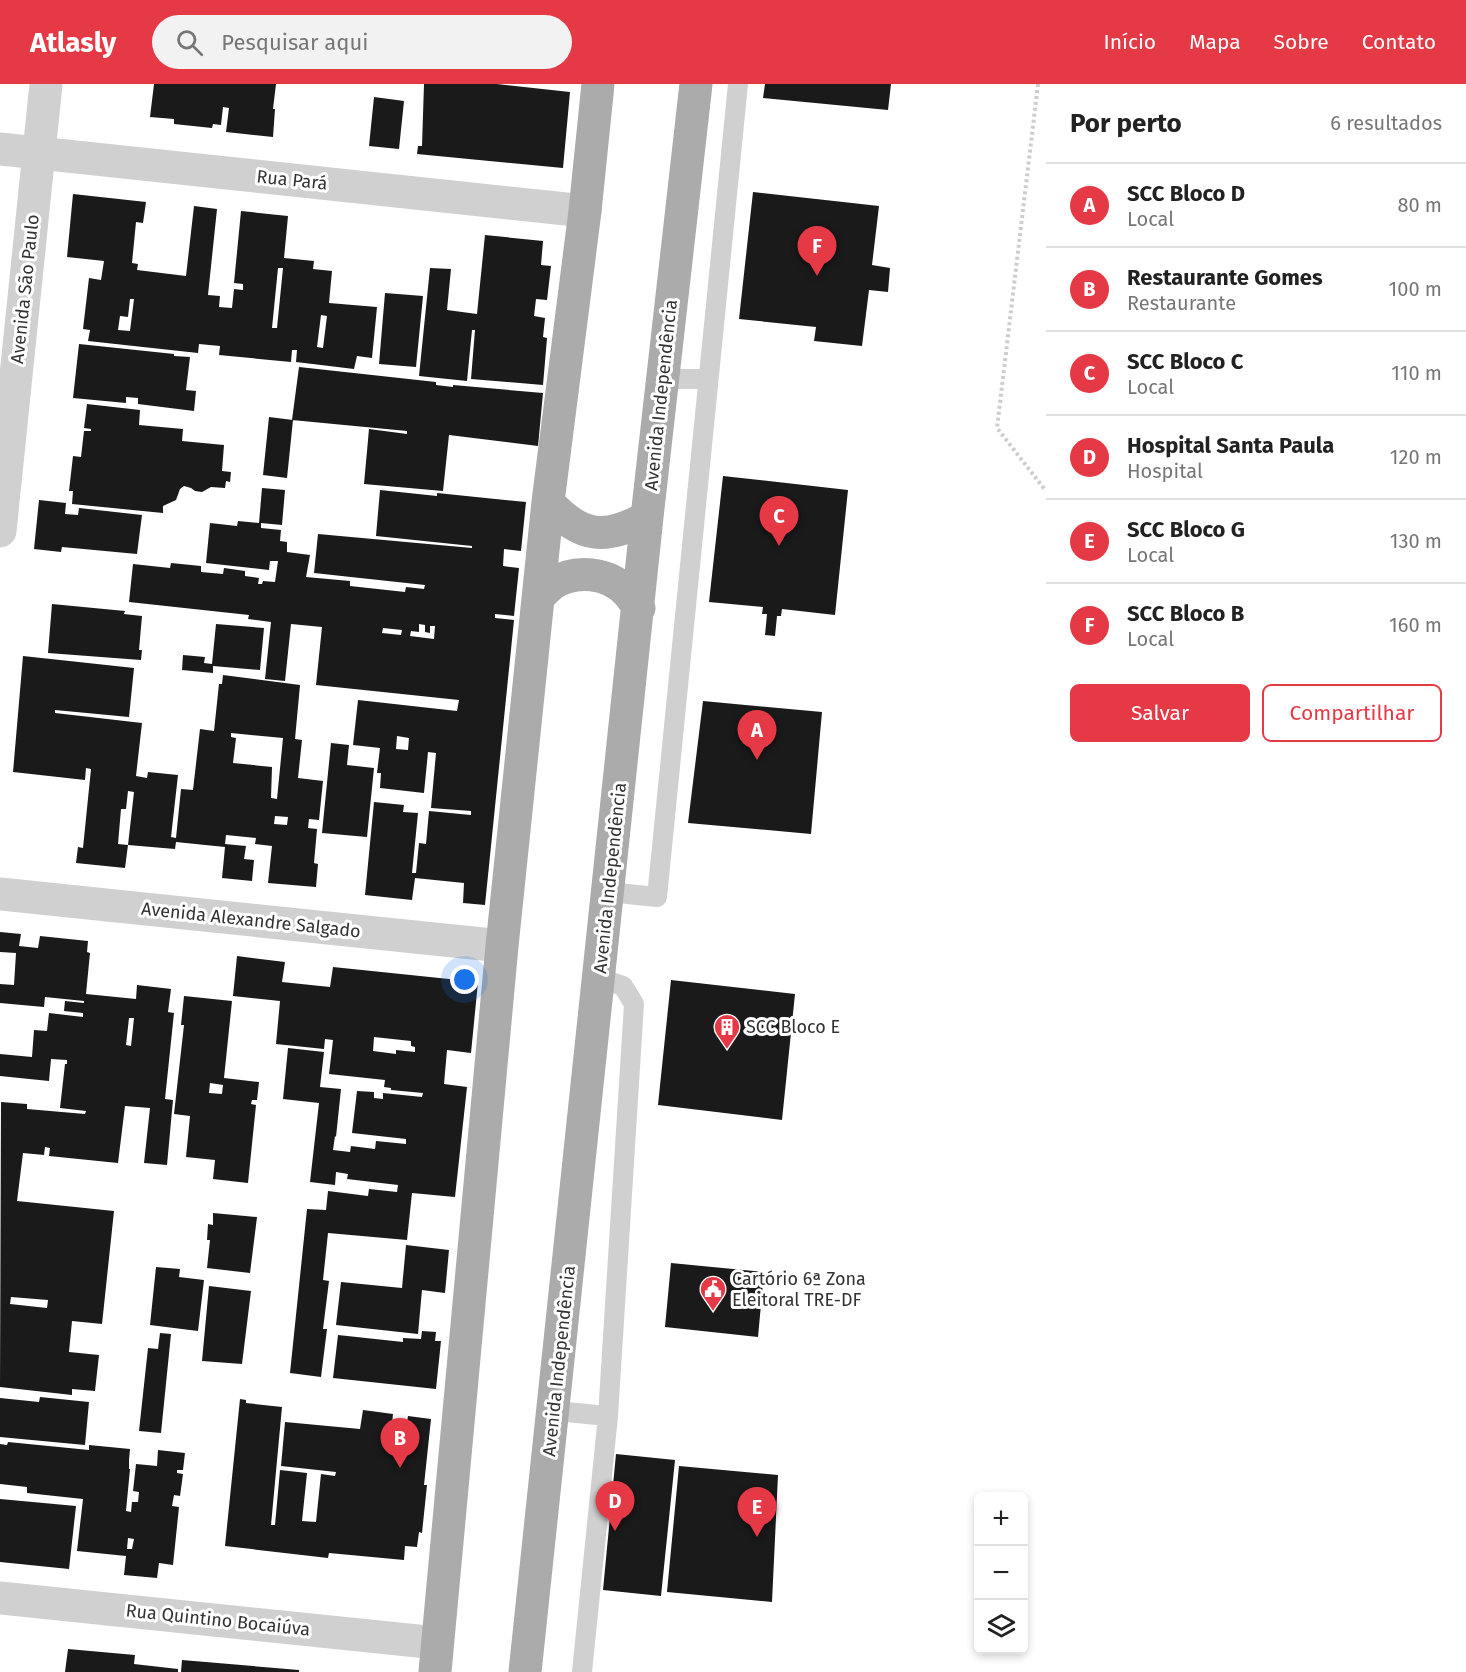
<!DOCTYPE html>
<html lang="pt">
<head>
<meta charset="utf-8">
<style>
	body { margin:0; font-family:"Fira Sans",sans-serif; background:#f2f2f2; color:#222 }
	.controls { position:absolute; right:18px; bottom:18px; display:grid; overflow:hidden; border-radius:9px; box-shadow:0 3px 9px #0003 }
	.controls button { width:54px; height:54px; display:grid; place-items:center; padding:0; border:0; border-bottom:2px solid #e0e0e0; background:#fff; color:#222; font:30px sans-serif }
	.you { position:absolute; left:465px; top:896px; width:21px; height:21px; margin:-15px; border:4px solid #fff; border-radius:50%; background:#1a73e8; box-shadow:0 0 0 9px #1a73e833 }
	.badge { display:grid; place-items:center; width:39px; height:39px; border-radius:50%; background:#e63946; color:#fff; font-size:20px; font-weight:700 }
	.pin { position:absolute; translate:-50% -50px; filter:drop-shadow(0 2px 3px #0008) }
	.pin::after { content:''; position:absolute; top:32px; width:21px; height:18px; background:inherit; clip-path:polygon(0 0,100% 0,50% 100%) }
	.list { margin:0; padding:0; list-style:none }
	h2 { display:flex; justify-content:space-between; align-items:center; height:78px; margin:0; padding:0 24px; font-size:26px }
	h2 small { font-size:20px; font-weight:400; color:#767676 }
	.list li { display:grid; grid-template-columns:39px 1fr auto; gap:18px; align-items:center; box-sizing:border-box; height:84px; padding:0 24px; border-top:2px solid #e0e0e0 }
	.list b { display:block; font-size:22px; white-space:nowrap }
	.list p { margin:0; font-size:20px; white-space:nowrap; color:#767676 }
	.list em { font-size:20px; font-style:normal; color:#767676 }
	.actions { display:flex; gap:12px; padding:18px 24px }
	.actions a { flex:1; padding:14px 0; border:2px solid #e63946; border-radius:9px; text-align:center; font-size:21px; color:#e63946 }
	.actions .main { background:#e63946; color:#fff }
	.icon { flex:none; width:33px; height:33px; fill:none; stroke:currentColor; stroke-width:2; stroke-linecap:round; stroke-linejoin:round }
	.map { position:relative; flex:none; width:1046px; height:1588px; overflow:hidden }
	header { display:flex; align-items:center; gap:36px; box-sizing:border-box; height:84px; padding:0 30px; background:#e63946; color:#fff }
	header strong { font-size:28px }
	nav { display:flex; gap:33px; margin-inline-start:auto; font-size:21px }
	.search { width:420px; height:54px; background:#f2f2f2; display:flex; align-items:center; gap:15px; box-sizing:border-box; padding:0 21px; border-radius:33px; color:#767676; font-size:22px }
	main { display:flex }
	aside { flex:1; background:#fff }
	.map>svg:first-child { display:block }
</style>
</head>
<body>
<header>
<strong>Atlasly</strong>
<div class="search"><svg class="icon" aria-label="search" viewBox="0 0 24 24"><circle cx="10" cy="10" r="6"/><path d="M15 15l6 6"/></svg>Pesquisar aqui</div>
<nav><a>Início</a><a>Mapa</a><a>Sobre</a><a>Contato</a></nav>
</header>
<main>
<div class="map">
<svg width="1046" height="1588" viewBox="0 0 1046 1588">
	<rect width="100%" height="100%" fill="#fff"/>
	<path fill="#1a1a1a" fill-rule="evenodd" d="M154,0H276L273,25H275L273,53L226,48L229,24L223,23L221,41L213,40L212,44L174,40V35L150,33Z
		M424,0H497L570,8L563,84L417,70L418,62H422Z
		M765,0H891L888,26L763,14Z
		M374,13L404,17L399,65L369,62Z
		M753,108L879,122L872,181L890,184L888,208L869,206L862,262L814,257L816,243L739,235Z
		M73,110L146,118L143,139L136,138L132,179L138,180L137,186L186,192L194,122L217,125L208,211L220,212L219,223L232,224L234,205L243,206V200L234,199L241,127L288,132L284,174L314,177L313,185L332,187L329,219L377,223L372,274L357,272L354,285L296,278L297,266H292L291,278L219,271L220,262L199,260L198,269L88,257L90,246L83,245L89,194L101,196L104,177L67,173ZM278,184H283L277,244H272ZM130,215H134L130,247L118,246L120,232L128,233ZM321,231L327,232L323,264L317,263Z
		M485,151L543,157L541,181L551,182L547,216L536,215L534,232L545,234L543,253L547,254L543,301L471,295L475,246H472L467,297L419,292L430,184L451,185L447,226L477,230Z
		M385,209L423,212L416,283L379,280Z
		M79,260L174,270V272L190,273L186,306L196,307L194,327L138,320V314L126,313V319L73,314Z
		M299,283L436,298V301L453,303V301L543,309L538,362L449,351L443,407L364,400L369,345L407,350V347L292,336Z
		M87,320L140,326L139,341L183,345L182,357L224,361L222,387L231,388L230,398L226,397L225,404L211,403L202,408L195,407L191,404L184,402L180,405L176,416L163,422V429L72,420L73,407H69L73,372L81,373L84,347H91V345L84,344Z
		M269,333L293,336L287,394L263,391Z
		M723,392L848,406L835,531L782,525L781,532H777L775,552L765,551L767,530H762L763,523L709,518Z
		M262,404L285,406L282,441L261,439V444L281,446L280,457L287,458V468L310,471L306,493L350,497V502L405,508L406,503L424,505L425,501L314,489L318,450L472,464V462L376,452L380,406L437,412V409L526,418L521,467L504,465L503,482L519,484L514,532L495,530V534L514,536L485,821L463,819L464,799L415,794L412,816L365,811L374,718L404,721L403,728L418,729L412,789H416L419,759L426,760L429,727L471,731V727L431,724L436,669L428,668L424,709L380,704L381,689H377L380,664L353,661L358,616L457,627L459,616L316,601L322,543L291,540L285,597L265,595L271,538L248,535L249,531L129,518L133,480L170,484L171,479L201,482V488L223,490L224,484L245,487V492L259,494L258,500H262L263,497L275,498L278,477H270L269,486L206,479L210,439L237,442L238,437L259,439ZM419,540L425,541V548L430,549V542H435L434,555L410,552L411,547L419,548ZM383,544L402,546L401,551L382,549ZM397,652L409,654L408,666L396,665Z
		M39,416L66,419L65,430L78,431L79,424L142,431L137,470L62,463L61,468L34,465Z
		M52,520L125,527L124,530L142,532L139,566H142L141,576L48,569Z
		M216,540L264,544L260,586L213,582V589L182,586L183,571L205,573L204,579L212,580Z
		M23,572L134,584L129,633L55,626V629L142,639L136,692L147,694L148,688L178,691L171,753L176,754L181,705L193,706L200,645L214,647L219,600H222L223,591L300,601L295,655L302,656L298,694L323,697L319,736L309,735L308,744L317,745L314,779L318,780L316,803L268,799L272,762L255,760L256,754L226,751L225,760L246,762L244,775L254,776L252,797L222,794L225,763L176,758L175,765L128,761L134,708L128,707L126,725H121L118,760L128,761L125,784L76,779L78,763L83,764L91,685L86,684L85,696L13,688ZM231,649L283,654L277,715L271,714L272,683L233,679L236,654L231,653ZM275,732L288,733L287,741L274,740Z
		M703,617L822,628L811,750L688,739Z
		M331,659L349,661L347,681L374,684L367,753L322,749Z
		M0,848L21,850L19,862L38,864L40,852L88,857L87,868L90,869L86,910L136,915L137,901L171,905L168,928L174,929L165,1015L173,1016L167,1081L144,1079L150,1024L125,1022L118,1079L49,1072L50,1064L45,1063L44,1071L23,1069L17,1117L114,1127L102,1240L72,1237L69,1268L99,1271L95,1307L72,1305V1311L0,1303L1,1018L27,1020V1025L85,1030L86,1027L60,1024L65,980H67V976L51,975L49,997L0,992V970L32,973L34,946L47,947L49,929L83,933V929L64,927L65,917L84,919V917L45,913L44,923L0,919V900L14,901L16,869L0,868ZM129,934H134L131,962L126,961ZM11,1213L48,1216L47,1224L10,1220Z
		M237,872L285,878L282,898L330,903L333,883L478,898L471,969L447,966L444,1000L467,1003L455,1113L412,1109L407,1156L328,1149L323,1196L329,1197L323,1245H327L321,1293L290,1289L307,1125L326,1126L328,1107L368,1112L369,1105L397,1108L398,1101L347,1095L348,1090L336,1088L335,1101L310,1098L319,1019L283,1015L288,964L324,968L320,1003L341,1005L336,1053L335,1052L333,1066L350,1068L351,1062L375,1065L376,1057L406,1060V1055L352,1049L357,1007L374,1008V1014L383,1015V1009L422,1013L423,1009L391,1006V1004L384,1003L385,996L329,990L333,956L325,955L324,965L276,960L280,917L233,912ZM374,953L411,957V962L415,963V968L396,966V970L373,967Z
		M671,896L795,910L782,1036L658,1021Z
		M184,912L232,917L224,994L259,998L257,1016H252L251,1020L256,1021L248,1099L213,1095L215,1076L186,1073L190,1032L174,1030L184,941H181ZM210,999L223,1001L222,1010L209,1009Z
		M213,1129L257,1133L250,1189L207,1184L210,1156H207L208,1140L213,1141Z
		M406,1161L449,1166L445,1209L422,1206L418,1250L336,1241L341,1198L402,1204Z
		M671,1179L764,1188L758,1253L665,1243Z
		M156,1183L180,1185L179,1193L204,1196L198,1247L150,1241Z
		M209,1202L251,1207L242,1280L202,1277Z
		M422,1247L436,1248L435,1257H441L436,1305L333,1294L338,1251L403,1258V1254L421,1255Z
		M160,1249L171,1250L161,1349L139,1347L148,1264L158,1265Z
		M40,1313L89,1318L85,1361L0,1353V1314L39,1318Z
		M240,1315L246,1316V1319L282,1323L271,1441H275L280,1386L307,1389L302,1437L316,1438L321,1390L335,1392L336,1388L281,1382L285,1338L360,1345L363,1326L393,1330L391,1349L405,1351L408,1332L431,1335L424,1401H427L422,1449L419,1448L417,1463L405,1462L404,1476L329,1469L328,1474L225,1462Z
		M8,1358L89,1366V1361L130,1365L129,1376V1385H130L126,1427L131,1428L132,1418H138L139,1408L133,1407L136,1380L157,1382L158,1366L185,1369L183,1386H177V1389L183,1390L180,1412L174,1411L172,1422L179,1423L173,1481L159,1479L157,1494L124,1491L126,1472L77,1467L83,1415L27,1409V1403L0,1400V1360L7,1361ZM128,1454L134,1455L132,1465H127Z
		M616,1370L675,1376L661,1512L603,1506Z
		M679,1382L778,1391L772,1518L667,1508Z
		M0,1415L76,1422L69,1485L0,1478Z
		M68,1565L135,1571L134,1580L178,1585V1588H65Z
		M182,1576L299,1586V1588H181Z"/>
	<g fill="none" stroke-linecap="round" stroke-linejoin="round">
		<path stroke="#cdcdcd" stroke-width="4" stroke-dasharray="3 3" stroke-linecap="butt" d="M1038,0L997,344L1046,407"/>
		<path stroke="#d0d0d0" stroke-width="20" d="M663,295H708
			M608,808L657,813L738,0
			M555,1327L608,1332
			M582,1588L608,1332L634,920L623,902L599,894"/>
		<path stroke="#d0d0d0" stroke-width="33" d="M0,65L585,127
			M0,447L46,0
			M0,810L502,862
			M0,1514L437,1559"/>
		<path stroke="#ababab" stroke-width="33" d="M548,418C580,454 606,457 647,433
			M538,514C542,509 547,504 552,500C575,485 608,488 627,508C632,513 635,519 639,524
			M435,1588L502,862L548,418L585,127L598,0
			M525,1588L647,433L696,0"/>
	</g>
	<defs>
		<g id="building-pin" transform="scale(1.35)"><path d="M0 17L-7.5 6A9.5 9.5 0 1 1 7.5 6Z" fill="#e63946" stroke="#fff"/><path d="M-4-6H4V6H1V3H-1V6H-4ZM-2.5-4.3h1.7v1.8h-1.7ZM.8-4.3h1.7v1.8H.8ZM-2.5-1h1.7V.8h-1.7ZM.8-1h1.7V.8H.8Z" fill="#fff"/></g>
		<g id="civic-pin" transform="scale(1.35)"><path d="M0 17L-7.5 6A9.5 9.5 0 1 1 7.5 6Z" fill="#e63946" stroke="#fff"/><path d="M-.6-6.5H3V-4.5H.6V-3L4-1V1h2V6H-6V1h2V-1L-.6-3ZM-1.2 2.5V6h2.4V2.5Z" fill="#fff"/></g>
	</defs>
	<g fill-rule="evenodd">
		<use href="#building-pin" x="727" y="943"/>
		<use href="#civic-pin" x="713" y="1205"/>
	</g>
	<g text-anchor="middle" stroke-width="6" stroke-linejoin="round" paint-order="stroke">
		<g font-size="18" fill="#333" stroke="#fff">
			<text transform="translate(292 96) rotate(6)" y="6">Rua Pará</text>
			<text transform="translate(25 205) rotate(-84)" y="6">Avenida São Paulo</text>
			<text transform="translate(661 311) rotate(-84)" y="6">Avenida Independência</text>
			<text transform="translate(610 794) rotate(-84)" y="6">Avenida Independência</text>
			<text transform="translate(251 836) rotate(6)" y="6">Avenida Alexandre Salgado</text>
			<text transform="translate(559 1277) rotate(-84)" y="6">Avenida Independência</text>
			<text transform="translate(218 1536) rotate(6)" y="6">Rua Quintino Bocaiúva</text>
		</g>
		<g font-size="18" fill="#333" stroke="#fff" text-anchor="start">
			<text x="746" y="949">SCC Bloco E</text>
			<text x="732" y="1201">Cartório 6ª Zona<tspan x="732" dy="21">Eleitoral TRE-DF</tspan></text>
		</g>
	</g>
</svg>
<div class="controls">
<button>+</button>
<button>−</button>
<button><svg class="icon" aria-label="layers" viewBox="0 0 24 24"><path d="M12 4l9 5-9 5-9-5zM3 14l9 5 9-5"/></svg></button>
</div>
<div class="you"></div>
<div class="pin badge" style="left:757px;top:676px">A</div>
<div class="pin badge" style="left:400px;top:1384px">B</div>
<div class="pin badge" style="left:779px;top:462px">C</div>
<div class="pin badge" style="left:615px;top:1447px">D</div>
<div class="pin badge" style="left:757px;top:1453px">E</div>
<div class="pin badge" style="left:817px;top:192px">F</div>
</div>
<aside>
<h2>Por perto<small>6 resultados</small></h2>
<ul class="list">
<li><span class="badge">A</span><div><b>SCC Bloco D</b><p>Local</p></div><em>80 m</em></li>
<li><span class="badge">B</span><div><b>Restaurante Gomes</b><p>Restaurante</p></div><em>100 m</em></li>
<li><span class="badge">C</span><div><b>SCC Bloco C</b><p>Local</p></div><em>110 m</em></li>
<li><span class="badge">D</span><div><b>Hospital Santa Paula</b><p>Hospital</p></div><em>120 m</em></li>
<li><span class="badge">E</span><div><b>SCC Bloco G</b><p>Local</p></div><em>130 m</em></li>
<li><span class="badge">F</span><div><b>SCC Bloco B</b><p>Local</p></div><em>160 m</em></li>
</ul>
<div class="actions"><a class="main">Salvar</a><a>Compartilhar</a></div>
</aside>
</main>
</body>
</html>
